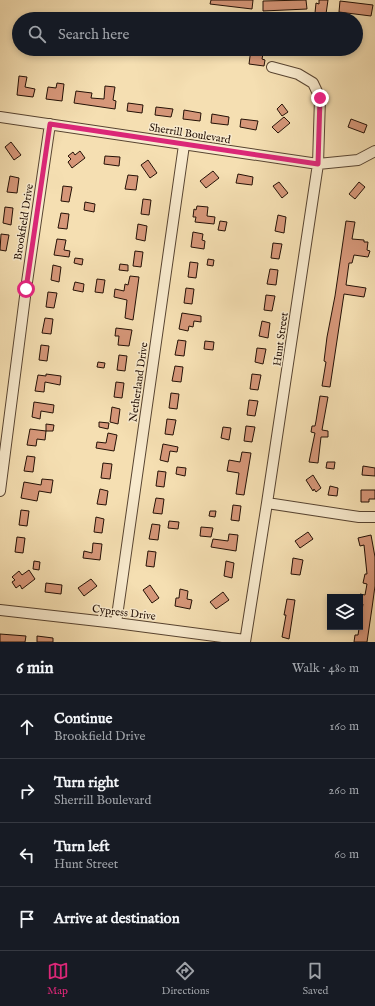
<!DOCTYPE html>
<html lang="en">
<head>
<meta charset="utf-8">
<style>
	body { margin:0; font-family:"IM FELL English",serif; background:#242831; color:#f1f3f6 }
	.controls { position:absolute; right:12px; bottom:12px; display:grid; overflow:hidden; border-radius:0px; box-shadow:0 2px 6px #0003 }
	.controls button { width:36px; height:36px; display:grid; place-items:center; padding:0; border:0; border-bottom:1px solid #363941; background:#171b24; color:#f1f3f6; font:20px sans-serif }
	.stop { position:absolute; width:12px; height:12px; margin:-9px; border:3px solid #db2777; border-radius:50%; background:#fff }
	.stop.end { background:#db2777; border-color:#fff; box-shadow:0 1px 4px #0008 }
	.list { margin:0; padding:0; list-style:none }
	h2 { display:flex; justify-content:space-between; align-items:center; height:52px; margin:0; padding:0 16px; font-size:17px }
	h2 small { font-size:13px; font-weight:400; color:#9ea1a6 }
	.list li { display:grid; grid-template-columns:26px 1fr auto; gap:12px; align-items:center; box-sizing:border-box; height:64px; padding:0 16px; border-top:1px solid #363941 }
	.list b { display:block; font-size:15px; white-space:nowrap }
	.list p { margin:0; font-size:13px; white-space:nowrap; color:#9ea1a6 }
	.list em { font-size:13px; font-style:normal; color:#9ea1a6 }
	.icon { flex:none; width:22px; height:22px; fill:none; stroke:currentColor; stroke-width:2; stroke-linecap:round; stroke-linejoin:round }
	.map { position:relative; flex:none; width:375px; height:642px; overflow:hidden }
	.search { position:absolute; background:#171b24; box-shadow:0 2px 6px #0003; left:12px; right:12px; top:12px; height:44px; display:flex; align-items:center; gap:10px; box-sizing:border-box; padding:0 14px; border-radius:22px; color:#9ea1a6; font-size:15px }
	.sheet { height:308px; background:#171b24 }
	nav { display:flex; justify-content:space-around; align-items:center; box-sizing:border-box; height:56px; border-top:1px solid #363941; background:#171b24; font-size:11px; color:#9ea1a6 }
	nav a { display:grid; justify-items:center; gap:2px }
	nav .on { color:#db2777 }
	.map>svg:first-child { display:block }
</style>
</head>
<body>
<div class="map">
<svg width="375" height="642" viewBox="0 0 375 642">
	<rect width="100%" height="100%" fill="#f5dfb2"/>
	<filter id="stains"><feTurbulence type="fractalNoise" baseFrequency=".005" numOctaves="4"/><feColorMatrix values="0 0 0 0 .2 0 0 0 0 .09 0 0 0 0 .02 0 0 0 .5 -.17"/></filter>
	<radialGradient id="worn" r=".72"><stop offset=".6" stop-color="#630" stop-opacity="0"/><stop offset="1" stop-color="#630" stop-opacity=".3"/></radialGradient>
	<path fill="#d69779" stroke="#241106" d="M211,0H253L252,9L210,4Z
		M306,0L307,9L263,11V1Z
		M319,0H328L326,14L315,13L316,3L319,4Z
		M340,1L373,5L371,16L339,12Z
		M251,49H264L262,59L265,60L264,66L249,64Z
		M19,76L27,77L25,87L35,89L33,97L17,95Z
		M57,83L64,84L62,101L46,99L48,87L56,88Z
		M105,86L115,87L113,100L116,101L115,109L74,103L76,91L92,93L91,98L104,99Z
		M128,103L143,105L142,113L127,111Z
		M282,104L288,112L282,116L277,109Z
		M156,107L173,109L171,117L155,115Z
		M184,110L201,113L200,121L183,119Z
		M212,114L229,117L228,125L211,123Z
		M284,117L290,123L278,133L272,127Z
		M241,119L258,121L256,130L240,127Z
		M351,119L367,125L364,133L348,127Z
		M11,142L21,155L14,160L5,147Z
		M80,151L85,158L72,168L68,162L71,159L68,156L73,152L75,155Z
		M105,156L120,157L119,166L104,164Z
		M148,160L157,173L150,178L141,165Z
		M213,171L219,178L206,188L200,181Z
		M238,174L253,177L252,185L236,183Z
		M128,175L138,176L136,190L125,189Z
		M10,176L19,178L17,193L7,192Z
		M279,182L288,193L282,198L273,186Z
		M359,182L365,187L355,199L349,194Z
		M63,186L72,187L69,202L61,201Z
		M143,199L151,200L149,215L141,214Z
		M85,202L95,204L94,212L84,210Z
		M197,206L208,207L207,216L215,217L214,224L195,222L196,217H193L194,209L196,210Z
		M5,207L13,208L11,225L3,223Z
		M61,213L69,214L67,229L58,228Z
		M278,215L286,217L284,233L275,231Z
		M220,221L227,222L225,231L218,230Z
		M346,221L355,222L352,239L364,240V242H368L367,250L370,251L368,257L354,255L352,263H349L346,285L366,288L364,297L344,294L330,387L322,386L326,362L324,361L327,337L335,296Z
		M138,224L147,226L145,241L136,239Z
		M193,232L203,234L202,240L205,241L204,249L191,247Z
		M1,234L9,235L6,251L0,250Z
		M57,239L66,240L64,250L70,251L69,257L54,255Z
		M273,243L282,244L279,259L271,258Z
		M135,251L143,252L141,267L133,266Z
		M75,258L83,259L82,265L74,263Z
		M208,259L214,260L213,266L207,265Z
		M190,262L198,263L196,278L188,277Z
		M120,264L128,265V271L119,270Z
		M53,265L61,267L59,282L51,280Z
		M270,269L278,270L276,285L267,284Z
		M130,276L139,277L133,320L125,318L127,300L114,297L115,289L124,291L125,284L128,285Z
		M97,279L105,280L103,293L95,292Z
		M75,282L84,284L83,292L73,290Z
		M186,288L194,289L192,304L184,303Z
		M48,292L57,293L54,308L46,307Z
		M266,295L275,296L272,311L264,310Z
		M182,313L201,316V322L194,321L193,327L189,326L188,331L179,329Z
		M45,318L53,319L51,334L42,333Z
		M262,321L270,323L268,338L259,336Z
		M116,328L132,330L129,346L118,345L119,336H115Z
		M178,340L186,341L184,356L175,355Z
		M205,341L214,342L213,350L204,349Z
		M41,345L49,346L47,361L39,360Z
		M257,348L266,349L263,364L255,362Z
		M119,355L127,356L125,371L117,370Z
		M98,362L105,363L104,368L97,367Z
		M175,366L183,367L181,382L172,381Z
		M46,374L61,376L60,385L45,382L44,392L35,391L38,375L46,376Z
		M252,374L261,375L258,390L250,389Z
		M116,382L124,383L122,398L114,397Z
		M171,393L179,394L177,409L169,408Z
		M320,396L328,397L322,430L328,431V437H321L318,463L309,462L315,433L311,432L312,426H315L316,421Z
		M249,400L258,401L255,416L247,415Z
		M34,402L54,405L53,413L41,411L40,419L32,417Z
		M112,407L120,409L118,424L110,422Z
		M167,419L176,420L173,435L165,434Z
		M99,422L109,423L108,429L99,427Z
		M46,424L54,425L53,431H46Z
		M246,426L255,427L252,442L244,441Z
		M223,427L231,428L229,440L221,438Z
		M30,429L46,431L45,440L37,439L36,446L27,445Z
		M108,433L117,435L114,451L96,448L97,442L106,443Z
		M163,444L178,447L177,452L170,451L168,462L160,460Z
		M242,452L251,453L244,495L236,494L239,473L227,471L229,460L240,462Z
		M27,456L35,457L33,472L24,471Z
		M327,462H335L334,469L326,468Z
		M103,463L112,464L110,479L101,478Z
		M363,466L375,468V476L362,475Z
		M177,467L186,468L185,476L176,474Z
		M158,471L166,472L164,487L156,486Z
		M313,475L321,488L316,492L314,489L313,491L306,480Z
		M42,479L53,480L51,493L39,491L37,501L21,498L24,482L41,485Z
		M330,486L338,488L337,496L328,495Z
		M100,489L108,491L106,505L97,504Z
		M361,490H375V499H369V502H361Z
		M156,498L164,499L162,514L153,513Z
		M233,505L241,506L239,521L231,520Z
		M21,510L29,511L27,526L19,525Z
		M210,511H216L215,517L209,516Z
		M96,517L104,519L102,533L94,532Z
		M169,521L179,522L178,529L168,528Z
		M152,524L160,525L158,540L149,539Z
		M201,527L213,528L211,537L200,536Z
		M308,532L313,539L300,548L295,541Z
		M229,534L238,535L236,551L211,547L213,539L228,541Z
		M371,535L375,557V586L372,608L367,642H354L355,635H358L363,604L360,603V594L365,595L367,584L363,583L365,574H367L364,545L360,546L358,538Z
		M17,537L25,538L23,553L15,552Z
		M93,543L102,544L100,560L83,558L84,551L92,553Z
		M148,551L156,552L154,567L146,566Z
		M293,558L303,560L300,575L291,574Z
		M34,561L40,562L39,570L33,569Z
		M226,561L234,563L232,578L224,576Z
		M29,570L35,579L22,589L20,585L16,588L12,582L15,580L12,577L19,571L22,575Z
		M91,579L97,586L84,596L78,588Z
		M46,583L62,585L61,594L45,592Z
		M150,585L159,598L152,603L143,590Z
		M180,589L188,591L187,599L192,600L190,609L175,606L176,598H179Z
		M223,592L229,600L216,609L210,602Z
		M287,599L295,600L289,639L282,637L286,615H284Z
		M0,634L26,636L25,642H0Z
		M37,636L53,638V642H37Z"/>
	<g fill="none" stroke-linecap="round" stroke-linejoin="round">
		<g stroke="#584431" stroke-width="12">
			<path id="minor" d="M0,117L318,164L358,160L375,151
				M0,491L26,289L50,124
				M267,503L359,517H375
				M0,610L116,623L245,640
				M116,623L184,145
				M245,642L267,503L318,164L320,98L313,83L298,74L272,67"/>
		</g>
		<use href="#minor" stroke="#f8eacd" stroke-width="10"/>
	</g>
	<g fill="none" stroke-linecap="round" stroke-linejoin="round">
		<path stroke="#db2777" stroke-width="5" d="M26,289L50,124L318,164L320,98"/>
	</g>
	<g text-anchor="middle" stroke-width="3" stroke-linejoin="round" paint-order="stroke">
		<g font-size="11" fill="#241106" stroke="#f8eacd">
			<text transform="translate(190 133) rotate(9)" y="4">Sherrill Boulevard</text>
			<text transform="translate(23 222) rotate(-81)" y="4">Brookfield Drive</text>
			<text transform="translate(280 339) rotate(-82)" y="4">Hunt Street</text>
			<text transform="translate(138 382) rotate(-82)" y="4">Netherland Drive</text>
			<text transform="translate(124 612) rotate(7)" y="4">Cypress Drive</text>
		</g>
	</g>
	<rect width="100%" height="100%" filter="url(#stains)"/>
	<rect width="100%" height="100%" fill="url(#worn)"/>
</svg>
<div class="controls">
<button><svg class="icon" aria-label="layers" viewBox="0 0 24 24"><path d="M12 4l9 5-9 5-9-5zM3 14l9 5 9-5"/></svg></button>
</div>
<div class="stop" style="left:26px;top:289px"></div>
<div class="stop end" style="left:320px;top:98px"></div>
<div class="search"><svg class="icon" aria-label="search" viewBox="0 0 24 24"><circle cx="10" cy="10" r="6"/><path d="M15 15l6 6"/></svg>Search here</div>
</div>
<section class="sheet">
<h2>6 min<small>Walk · 480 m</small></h2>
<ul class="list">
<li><svg class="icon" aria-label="ahead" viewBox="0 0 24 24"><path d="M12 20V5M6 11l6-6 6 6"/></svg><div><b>Continue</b><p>Brookfield Drive</p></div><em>160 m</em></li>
<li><svg class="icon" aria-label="right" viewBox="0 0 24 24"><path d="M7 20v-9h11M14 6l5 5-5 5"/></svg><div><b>Turn right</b><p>Sherrill Boulevard</p></div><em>260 m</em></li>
<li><svg class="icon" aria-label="left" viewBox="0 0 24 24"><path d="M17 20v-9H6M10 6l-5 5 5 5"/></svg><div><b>Turn left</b><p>Hunt Street</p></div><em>60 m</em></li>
<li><svg class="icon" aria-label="arrive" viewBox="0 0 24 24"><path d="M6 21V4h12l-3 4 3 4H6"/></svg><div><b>Arrive at destination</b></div></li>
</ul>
</section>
<nav>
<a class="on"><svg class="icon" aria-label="map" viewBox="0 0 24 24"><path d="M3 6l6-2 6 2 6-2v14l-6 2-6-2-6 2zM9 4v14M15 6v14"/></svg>Map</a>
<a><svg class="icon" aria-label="directions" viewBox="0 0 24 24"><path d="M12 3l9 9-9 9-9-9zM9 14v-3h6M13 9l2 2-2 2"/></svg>Directions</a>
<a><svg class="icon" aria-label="saved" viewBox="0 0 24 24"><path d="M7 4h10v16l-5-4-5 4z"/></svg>Saved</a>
</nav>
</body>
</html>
